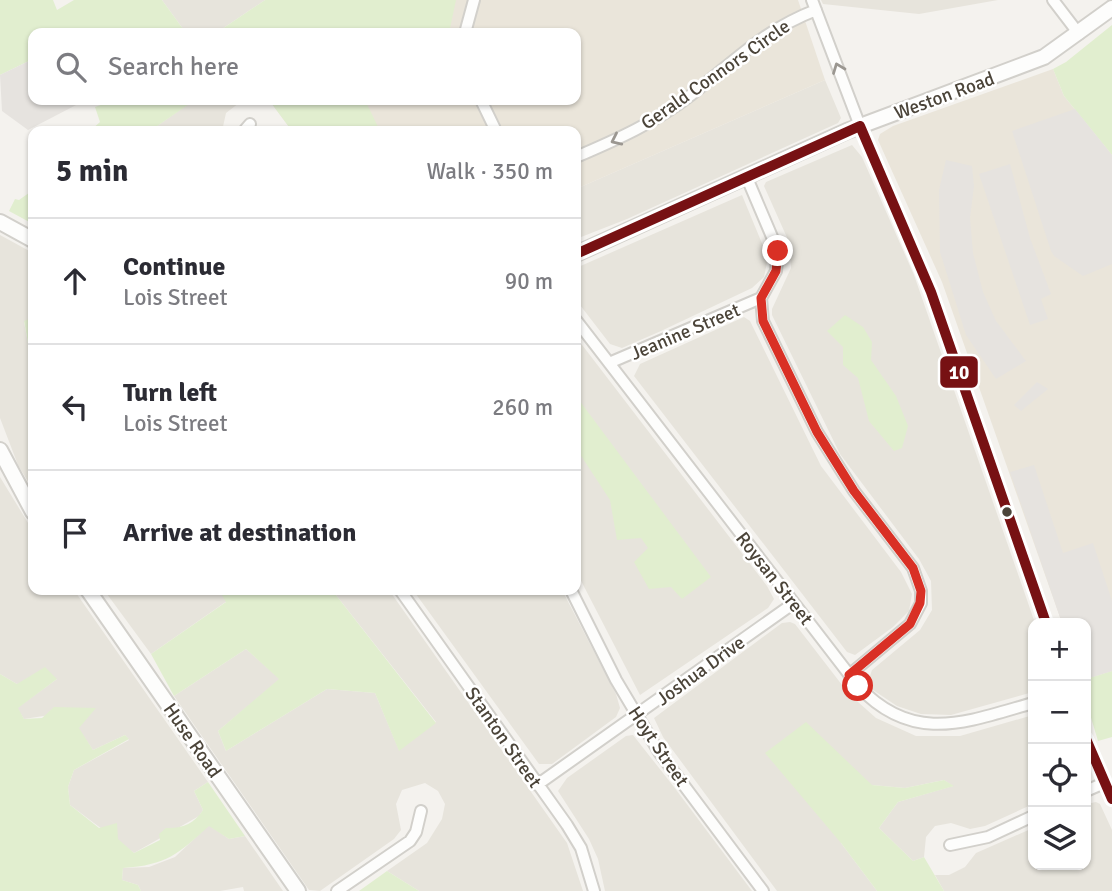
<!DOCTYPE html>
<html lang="en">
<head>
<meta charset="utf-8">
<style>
	body { margin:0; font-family:Signika,sans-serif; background:#f2f2f3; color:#2b2b33 }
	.controls { position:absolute; right:21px; bottom:21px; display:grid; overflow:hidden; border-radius:14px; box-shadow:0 2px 5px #0004 }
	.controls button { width:63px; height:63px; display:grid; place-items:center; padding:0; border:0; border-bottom:2px solid #e1e1e2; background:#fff; color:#2b2b33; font:35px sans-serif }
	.stop { position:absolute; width:21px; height:21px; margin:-16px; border:5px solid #d93025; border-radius:50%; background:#fff }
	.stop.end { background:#d93025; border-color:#fff; box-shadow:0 2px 7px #0008 }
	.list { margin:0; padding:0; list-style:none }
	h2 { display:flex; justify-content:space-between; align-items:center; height:91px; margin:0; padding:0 28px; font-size:30px }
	h2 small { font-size:23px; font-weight:400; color:#7c7c81 }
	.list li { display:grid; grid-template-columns:46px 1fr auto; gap:21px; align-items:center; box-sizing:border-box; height:126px; padding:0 28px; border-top:2px solid #e1e1e2 }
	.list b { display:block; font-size:26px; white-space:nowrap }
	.list p { margin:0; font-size:23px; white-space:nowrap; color:#7c7c81 }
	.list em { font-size:23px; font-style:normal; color:#7c7c81 }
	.icon { flex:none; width:38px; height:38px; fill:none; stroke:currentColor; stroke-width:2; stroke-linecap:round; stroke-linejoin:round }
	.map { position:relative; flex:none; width:1112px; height:891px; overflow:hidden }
	.search { position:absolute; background:#fff; box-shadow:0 2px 5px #0004; left:28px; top:28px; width:553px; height:77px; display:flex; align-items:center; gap:18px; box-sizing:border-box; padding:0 24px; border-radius:14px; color:#7c7c81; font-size:26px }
	.panel { position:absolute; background:#fff; box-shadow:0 2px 5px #0004; left:28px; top:126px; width:553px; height:469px; border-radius:14px }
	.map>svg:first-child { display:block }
</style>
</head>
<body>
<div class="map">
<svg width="1112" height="891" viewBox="0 0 1112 891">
	<rect width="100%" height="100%" fill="#f4f2ee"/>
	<path fill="#e7e4dc" d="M162,0H265L216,33H186Z
		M821,0H998L919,14L823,4Z
		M825,80L841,118L838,123L627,219L576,239V189Z
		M194,100H243L226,113L222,131H150Z
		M852,145L862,157L914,275L1035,623L1033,692L951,715L921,714L897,706L873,690L868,682L872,670L920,630L932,610L931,581L919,559L840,454L772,315V309L791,268L789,242L764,186L766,182Z
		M742,195L768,258L764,277L752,288L661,331L622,348L610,344L580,305L576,294V268Z
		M0,235L33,253V317L24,322L33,370V490L18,465L0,418Z
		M744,317L750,321L821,466L901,572L912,594L909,611L893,627L855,655L847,652L634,376L640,364Z
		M576,337L767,586L774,599L768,608L640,695L576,571Z
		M0,477L33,531V590H74L208,782L194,791L203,810L199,816L134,853L70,805L68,787L74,770L129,740L125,735L93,750L78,728L95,708L24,719L17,708L57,679L17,684L0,674Z
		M104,590H219L227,601L151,654Z
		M332,590H389L567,843L583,891H419L387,871L427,843L442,819L445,804L438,791L425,783L402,790L396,804L401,830L394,839L320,891L309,890L174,696L246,649L280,679L218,731L226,751L327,689L375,693L399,750L436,722Z
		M413,590H562L616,694L620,708L616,717L552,764H539Z
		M790,622L795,624L849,694L876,718L916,736H960L1033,715V804L985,826L970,829L951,823L935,826L926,837L924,857L913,861L879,828L898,802L953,786L944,780L905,788L872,785L841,843L877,891H777L663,737L654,718L782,623Z
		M633,735L674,787L752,891H605L598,859L589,839L558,791L567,778L626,736Z
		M1096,802L1100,804L1112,830V891H944L935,875H949L965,867L976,853L1033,828V865H1086V804Z
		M209,825L229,839L245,836L283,891H244L243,887L220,891H141L138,885L122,880L123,868L149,867L175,857Z"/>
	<path fill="#eae5da" d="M329,0H798L825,80L576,189V131H292L269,100H576V33H274Z
		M1053,69L1064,96L1112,155V671L1086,679V623H1062L942,282L878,140L880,134L893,126Z"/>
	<path fill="#e1eecf" d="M0,0H53L57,10L74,0H162L186,33H33V59L0,75Z
		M265,0H456L449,33H216Z
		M1112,25V155L1064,96L1053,69L1066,62Z
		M86,100H195L150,131H90L100,122L95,107L109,102H86Z
		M269,100H365L380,131H292Z
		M33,190V224L9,211L15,199L19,200Z
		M845,315L863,327L872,342L871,360L896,396L908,426L902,448L894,451L869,421L858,378L843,365V347L827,331Z
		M33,317V370L24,321Z
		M576,396L711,577L682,599L671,587L649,589L634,562L648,548L641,538L617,540L610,500L576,448Z
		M219,590H332L436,723L399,751L375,693L327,689L226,751L218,731L279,679L246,649L174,696L151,654L226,602Z
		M45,667L57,679L18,708L24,719L42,718L54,707L96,708L79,728L93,750L125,735L129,739L74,770L68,787L70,805L99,828L117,823L118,839L134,853L160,840L159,834L166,828C181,829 194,824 203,810L194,791L208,782L245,836L229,839L209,826C178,854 167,865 123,868L122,880L138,885L141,891H0V674L17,684Z
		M1112,671V737L1098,741L1086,701V679Z
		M806,722L872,785L905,788L944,780L954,786L898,802L879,828L913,861L924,857L944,891H877L841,843L765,753Z
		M387,871L419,891H359Z"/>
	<path fill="#e6e3df" d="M33,59V100H79L80,103L28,130L2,111L0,75Z
		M1075,109L1112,155V264L1083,276L1054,256L1051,251L1012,131Z
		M946,160L972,166L974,186L970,218L973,253L983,292L996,321L1026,361L996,379L966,335L940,252L939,190Z
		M1010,164L1030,238L1051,294L1041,299L1048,319L1030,325L979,174Z
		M1037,382L1048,389L1021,411L1014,405Z
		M1034,465L1063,553L1093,543L1112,601V671L1086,679V623H1062L1010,472Z"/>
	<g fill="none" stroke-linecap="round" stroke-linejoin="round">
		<g stroke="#d2d0cb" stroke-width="14">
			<path id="minor" d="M812,0L860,126L931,292L1046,623
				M1053,0L1079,34
				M465,33L474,0
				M481,100L496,131
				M244,131L250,124
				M576,157C616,140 656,122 691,95C735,61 762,31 816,10
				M747,178L778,251L776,271L761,298L763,321L817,432L854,491L913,568L921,591V603L910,624L849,675
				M576,320L858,686C913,745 966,722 1033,703
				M609,363L761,298
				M400,590L567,825L581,848L594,891
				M571,590L616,680L659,752L763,891
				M1086,739L1112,799
				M537,785L794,603
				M1086,791L1104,783
				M950,845L988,837L1033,816
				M337,891L410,841L416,832L421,811"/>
		</g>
		<g stroke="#d2d0cb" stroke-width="18">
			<path id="tertiary" d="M0,222L33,240
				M576,254L847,131L1044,57L1112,8
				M0,450L33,512
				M88,590L298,891"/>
		</g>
		<use href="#minor" stroke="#fdfdfc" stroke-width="10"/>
		<use href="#tertiary" stroke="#fdfdfc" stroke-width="14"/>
		<g stroke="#fff" stroke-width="16">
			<path id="bus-1" d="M860,126L931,292L1046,623
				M576,254L860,126
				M1086,739L1112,799"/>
		</g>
		<use href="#bus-1" stroke="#771113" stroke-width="10"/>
	</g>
	<defs><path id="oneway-chevron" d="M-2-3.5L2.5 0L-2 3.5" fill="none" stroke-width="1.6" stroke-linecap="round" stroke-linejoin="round" transform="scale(1.75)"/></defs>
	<g stroke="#9b9791">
		<use href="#oneway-chevron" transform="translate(838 68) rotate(-111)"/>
		<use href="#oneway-chevron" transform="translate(616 140) rotate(155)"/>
	</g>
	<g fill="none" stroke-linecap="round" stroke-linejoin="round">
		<path stroke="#d93025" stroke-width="9" d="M778,251L776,271L761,298L763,321L817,432L854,491L913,568L921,591L920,603L910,624L849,675L858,686"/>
	</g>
	<circle fill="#4b4439" stroke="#fff" stroke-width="2.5" cx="1007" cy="512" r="6"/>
	<g text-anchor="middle" stroke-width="5" stroke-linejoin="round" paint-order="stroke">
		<g font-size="19" fill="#4b4439" stroke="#fff">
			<text transform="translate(715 74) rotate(-35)" y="7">Gerald Connors Circle</text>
			<text transform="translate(944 95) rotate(-20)" y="7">Weston Road</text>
			<text transform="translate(685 331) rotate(-23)" y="7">Jeanine Street</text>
			<text transform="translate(775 578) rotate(52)" y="7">Roysan Street</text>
			<text transform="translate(700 670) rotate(-36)" y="7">Joshua Drive</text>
			<text transform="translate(504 737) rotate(55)" y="7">Stanton Street</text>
			<text transform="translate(193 740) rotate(55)" y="7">Huse Road</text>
			<text transform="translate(659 746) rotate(56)" y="7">Hoyt Street</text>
		</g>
	</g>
	<rect stroke="#fff" stroke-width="2.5" x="939" y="355" width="40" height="34" rx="7" fill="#771113"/>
	<g font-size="19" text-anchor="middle" font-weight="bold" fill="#fff">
		<text x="959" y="379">10</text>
	</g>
</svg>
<div class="controls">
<button>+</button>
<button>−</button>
<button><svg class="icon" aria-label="locate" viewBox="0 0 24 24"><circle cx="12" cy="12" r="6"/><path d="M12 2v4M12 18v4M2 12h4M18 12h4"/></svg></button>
<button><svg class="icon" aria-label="layers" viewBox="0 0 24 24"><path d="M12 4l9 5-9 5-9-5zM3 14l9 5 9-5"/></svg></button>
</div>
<div class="stop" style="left:858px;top:686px"></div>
<div class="stop end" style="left:778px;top:251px"></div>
<div class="search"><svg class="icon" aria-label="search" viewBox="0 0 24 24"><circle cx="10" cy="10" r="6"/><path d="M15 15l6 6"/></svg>Search here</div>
<section class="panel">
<h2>5 min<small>Walk · 350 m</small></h2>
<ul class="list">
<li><svg class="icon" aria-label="ahead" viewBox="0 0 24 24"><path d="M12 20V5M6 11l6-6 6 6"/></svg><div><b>Continue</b><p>Lois Street</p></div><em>90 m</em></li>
<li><svg class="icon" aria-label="left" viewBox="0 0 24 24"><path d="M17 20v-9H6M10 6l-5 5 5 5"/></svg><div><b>Turn left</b><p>Lois Street</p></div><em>260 m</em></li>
<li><svg class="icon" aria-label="arrive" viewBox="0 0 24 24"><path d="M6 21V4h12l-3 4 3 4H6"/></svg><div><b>Arrive at destination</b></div></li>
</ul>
</section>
</div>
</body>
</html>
